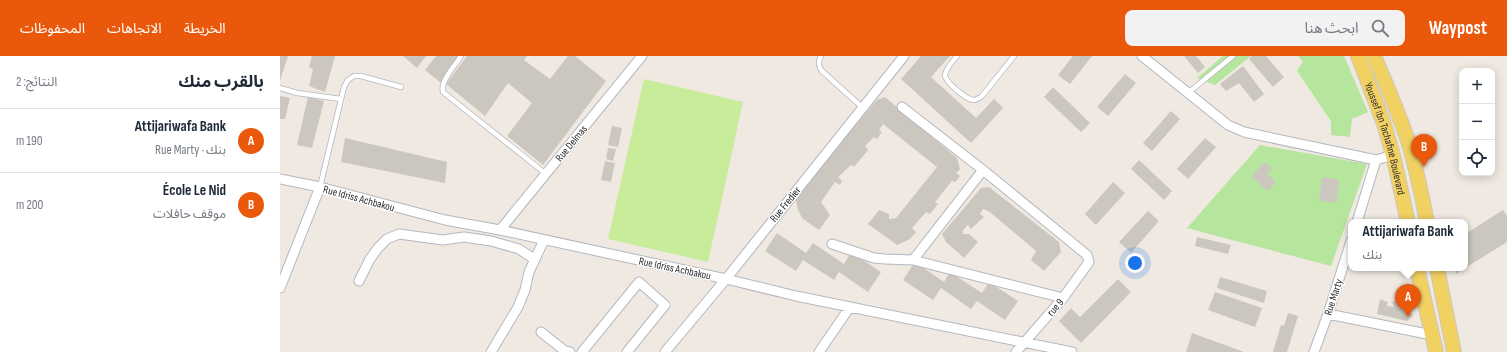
<!DOCTYPE html>
<html lang="ar">
<head>
<meta charset="utf-8">
<style>
	body { margin:0; font-family:"Sofia Sans Condensed","Noto Sans Arabic",sans-serif; background:#f2f2f3; color:#1f2937; direction:rtl }
	.controls { position:absolute; right:12px; top:12px; display:grid; overflow:hidden; border-radius:8px; box-shadow:0 2px 10px #0003 }
	.controls button { width:36px; height:36px; display:grid; place-items:center; padding:0; border:0; border-bottom:1px solid #e0e1e3; background:#fff; color:#1f2937; font:20px sans-serif }
	.you { position:absolute; left:855px; top:207px; width:14px; height:14px; margin:-10px; border:3px solid #fff; border-radius:50%; background:#1a73e8; box-shadow:0 0 0 6px #1a73e833 }
	.badge { display:grid; place-items:center; width:26px; height:26px; border-radius:50%; background:#ea580c; color:#fff; font-size:13px; font-weight:700 }
	.pin { position:absolute; translate:-50% -33px; filter:drop-shadow(0 1px 2px #0008) }
	.pin::after { content:''; position:absolute; top:21px; width:14px; height:12px; background:inherit; clip-path:polygon(0 0,100% 0,50% 100%) }
	.popup { position:absolute; left:1068px; top:163px; width:120px; height:52px; box-sizing:border-box; display:grid; place-content:center; border-radius:8px; background:#fff; filter:drop-shadow(0 1px 3px #0005); font-size:13px; white-space:nowrap; color:#747a83 }
	.popup b { font-size:15px; color:#1f2937 }
	.popup::after { content:''; position:absolute; left:50%; top:100%; margin-left:-8px; border:8px solid transparent; border-top-color:#fff }
	.list { margin:0; padding:0; list-style:none }
	h2 { display:flex; justify-content:space-between; align-items:center; height:52px; margin:0; padding:0 16px; font-size:17px }
	h2 small { font-size:13px; font-weight:400; color:#747a83 }
	.list li { display:grid; grid-template-columns:26px 1fr auto; gap:12px; align-items:center; box-sizing:border-box; height:64px; padding:0 16px; border-top:1px solid #e0e1e3 }
	.list b { display:block; font-size:15px; white-space:nowrap }
	.list p { margin:0; font-size:13px; white-space:nowrap; color:#747a83 }
	.list em { font-size:13px; font-style:normal; color:#747a83 }
	.icon { flex:none; width:22px; height:22px; fill:none; stroke:currentColor; stroke-width:2; stroke-linecap:round; stroke-linejoin:round }
	.map { position:relative; flex:none; width:1227px; height:296px; overflow:hidden; direction:ltr }
	header { display:flex; align-items:center; gap:24px; box-sizing:border-box; height:56px; padding:0 20px; background:#ea580c; color:#fff }
	header strong { font-size:19px }
	nav { display:flex; gap:22px; margin-inline-start:auto; font-size:14px }
	.search { width:280px; height:36px; background:#f2f2f3; display:flex; align-items:center; gap:10px; box-sizing:border-box; padding:0 14px; border-radius:8px; color:#747a83; font-size:15px }
	main { display:flex }
	aside { flex:1; background:#fff }
	.map>svg:first-child { display:block }
</style>
</head>
<body>
<header>
<strong>Waypost</strong>
<div class="search"><svg class="icon" aria-label="search" viewBox="0 0 24 24"><circle cx="10" cy="10" r="6"/><path d="M15 15l6 6"/></svg>ابحث هنا</div>
<nav><a>الخريطة</a><a>الاتجاهات</a><a>المحفوظات</a></nav>
</header>
<main>
<div class="map">
<svg width="1227" height="296" viewBox="0 0 1227 296">
	<rect width="100%" height="100%" fill="#efe9e1"/>
	<path fill="#b6e59e" d="M943,0H971L935,29L917,22Z
		M1018,0H1064L1088,56L1072,63L1070,81L1051,79V65L1017,15L1023,5Z
		M980,89L1087,108L1051,210L907,172Z"/>
	<path fill="#c9ec9a" d="M364,23L463,46L428,206L328,183Z"/>
	<path fill="#cbc7bf" d="M0,0H8L0,25Z
		M32,0H55L45,36L29,30L33,13L29,11Z
		M123,0H146L137,12Z
		M156,0H180L161,27L145,14Z
		M187,0H247L244,4L270,23L288,0H295L326,25L263,109L227,80L252,47L228,27L205,60L166,28Z
		M641,0H670L651,21L696,62L714,43L723,52L691,87L621,23Z
		M793,0H812L790,28L778,19Z
		M904,0H916L925,11L918,17Z
		M972,0H986L1004,21L993,31L969,3Z
		M963,10L984,38L974,46L959,27L946,35L940,28Z
		M845,18L856,27L828,60L817,51Z
		M773,31L810,67L801,76L764,41Z
		M0,40L10,42L5,63H0Z
		M28,41L44,45L32,92L17,89Z
		M605,41L677,102L680,113L676,117L680,120L675,126L672,125L655,146L658,148L650,158L646,156L632,172L636,176L630,183L617,189L588,168L599,154L609,158V163L616,162L657,111L603,68L599,74L602,76L597,83L594,81L585,90L588,94L574,111L571,109L558,121L562,125L560,129L555,126L541,146L550,159L539,174L522,162L518,154L515,140L597,44Z
		M891,55L900,63L872,95L863,87Z
		M332,70L342,72L338,91L328,89Z
		M65,82L167,106L165,127L61,106Z
		M925,82L936,91L908,123L897,113Z
		M328,92L336,93L333,105L326,103Z
		M859,104L892,135L884,144L851,113Z
		M325,105L335,107L331,126L321,124Z
		M984,106L992,112L987,118L996,126L988,135L971,121Z
		M1042,121L1059,124L1056,147L1039,144Z
		M833,126L845,137L816,169L805,158Z
		M709,131L779,186L781,196L764,215L751,204L756,195L710,156L703,153L700,158L704,161L691,173L688,169L683,174V178H689L698,186L684,202L666,186L662,178L701,132Z
		M1223,154L1227,160V186L1185,212V178Z
		M868,155L879,165L851,197L839,186Z
		M497,177L526,197L533,187L564,208L571,196L601,216L588,236L559,216L554,224L523,204L516,215L485,195Z
		M917,181L951,189L948,198L915,190Z
		M635,206L664,226L670,216L702,237L709,226L738,245L725,264L697,245L691,253L661,232L653,244L623,224Z
		M1174,212H1185L1176,218Z
		M940,221L987,235L984,247L937,232Z
		M838,223L851,236L801,287L779,265L791,252L800,261Z
		M935,236L982,252L975,271L928,254Z
		M1100,243L1108,246L1107,250L1114,251L1112,246L1118,244L1120,248L1133,259L1127,265L1097,258Z
		M1008,257L1018,260L1007,296H993L1001,269L1004,270Z
		M912,277L964,296H906Z"/>
	<g fill="none" stroke-linecap="round" stroke-linejoin="round">
		<g stroke="#b4b7c1" stroke-width="6">
			<path id="lane" d="M181,0C175,10 160,25 163,36L266,118
				M541,0C538,6 538,10 542,15L583,52
				M677,0C673,5 666,12 665,19C665,26 686,43 693,44C697,44 699,42 702,40L734,0
				M0,32L17,37L61,43
				M908,37L953,0
				M40,131L64,31L68,24L74,20H81L121,31"/>
		</g>
		<g stroke="#b4b7c1" stroke-width="11">
			<path id="street" d="M862,0L948,69L964,76L1096,104L1113,99
				M622,51L703,114L807,199L809,206L783,242L736,296
				M0,123L40,131L165,164L220,174L446,223L516,240L792,296
				M1077,166L1096,104
				M220,174L362,0
				M552,188L594,202L605,203L633,204L783,242
				M633,204L703,114
				M79,225L90,203L98,192L107,183L119,178L163,184L184,181L211,185L239,193L254,203
				M0,232L40,131
				M1048,258L1152,279
				M261,276L285,295L290,296
				M211,296L238,251L245,234L249,216L264,184
				M302,296L359,226L385,249L347,296
				M385,296L446,223L624,0
				M539,296L570,251
				M1034,296L1048,258L1071,185"/>
		</g>
		<g stroke="#c9c9c9" stroke-width="16">
			<g id="primary">
				<path id="s1" d="M1078,0L1104,68L1113,99L1128,166"/>
				<path d="M1094,0C1107,30 1120,60 1130,91C1137,116 1142,141 1147,166"/>
				<path d="M1137,212L1156,296"/>
				<path d="M1157,212L1174,296"/>
			</g>
		</g>
		<use href="#lane" stroke="#fff" stroke-width="4.5"/>
		<use href="#street" stroke="#fff" stroke-width="9"/>
		<use href="#primary" stroke="#f2d163" stroke-width="14"/>
	</g>
	<g text-anchor="middle" stroke-width="3" stroke-linejoin="round" paint-order="stroke">
		<g font-size="11" fill="#2e2e2e" stroke="#fff">
			<text dy="4" stroke="none"><textPath href="#s1" startOffset="87">Youssef Ibn Tachafine Boulevard</textPath></text>
			<text transform="translate(291 87) rotate(-51)" y="4">Rue Delmas</text>
			<text transform="translate(79 142) rotate(15)" y="4">Rue Idriss Achbakou</text>
			<text transform="translate(505 148) rotate(-51)" y="4">Rue Fredier</text>
			<text transform="translate(395 212) rotate(12)" y="4">Rue Idriss Achbakou</text>
			<text transform="translate(1053 241) rotate(-72)" y="4">Rue Marty</text>
			<text transform="translate(775 251) rotate(-49)" y="4">rue 9</text>
		</g>
	</g>
</svg>
<div class="controls">
<button>+</button>
<button>−</button>
<button><svg class="icon" aria-label="locate" viewBox="0 0 24 24"><circle cx="12" cy="12" r="6"/><path d="M12 2v4M12 18v4M2 12h4M18 12h4"/></svg></button>
</div>
<div class="you"></div>
<div class="pin badge" style="left:1128px;top:261px">A</div>
<div class="popup"><b>Attijariwafa Bank</b>بنك</div>
<div class="pin badge" style="left:1144px;top:111px">B</div>
</div>
<aside>
<h2>بالقرب منك<small>النتائج: 2</small></h2>
<ul class="list">
<li><span class="badge">A</span><div><b>Attijariwafa Bank</b><p>بنك · Rue Marty</p></div><em>190 m</em></li>
<li><span class="badge">B</span><div><b>École Le Nid</b><p>موقف حافلات</p></div><em>200 m</em></li>
</ul>
</aside>
</main>
</body>
</html>
